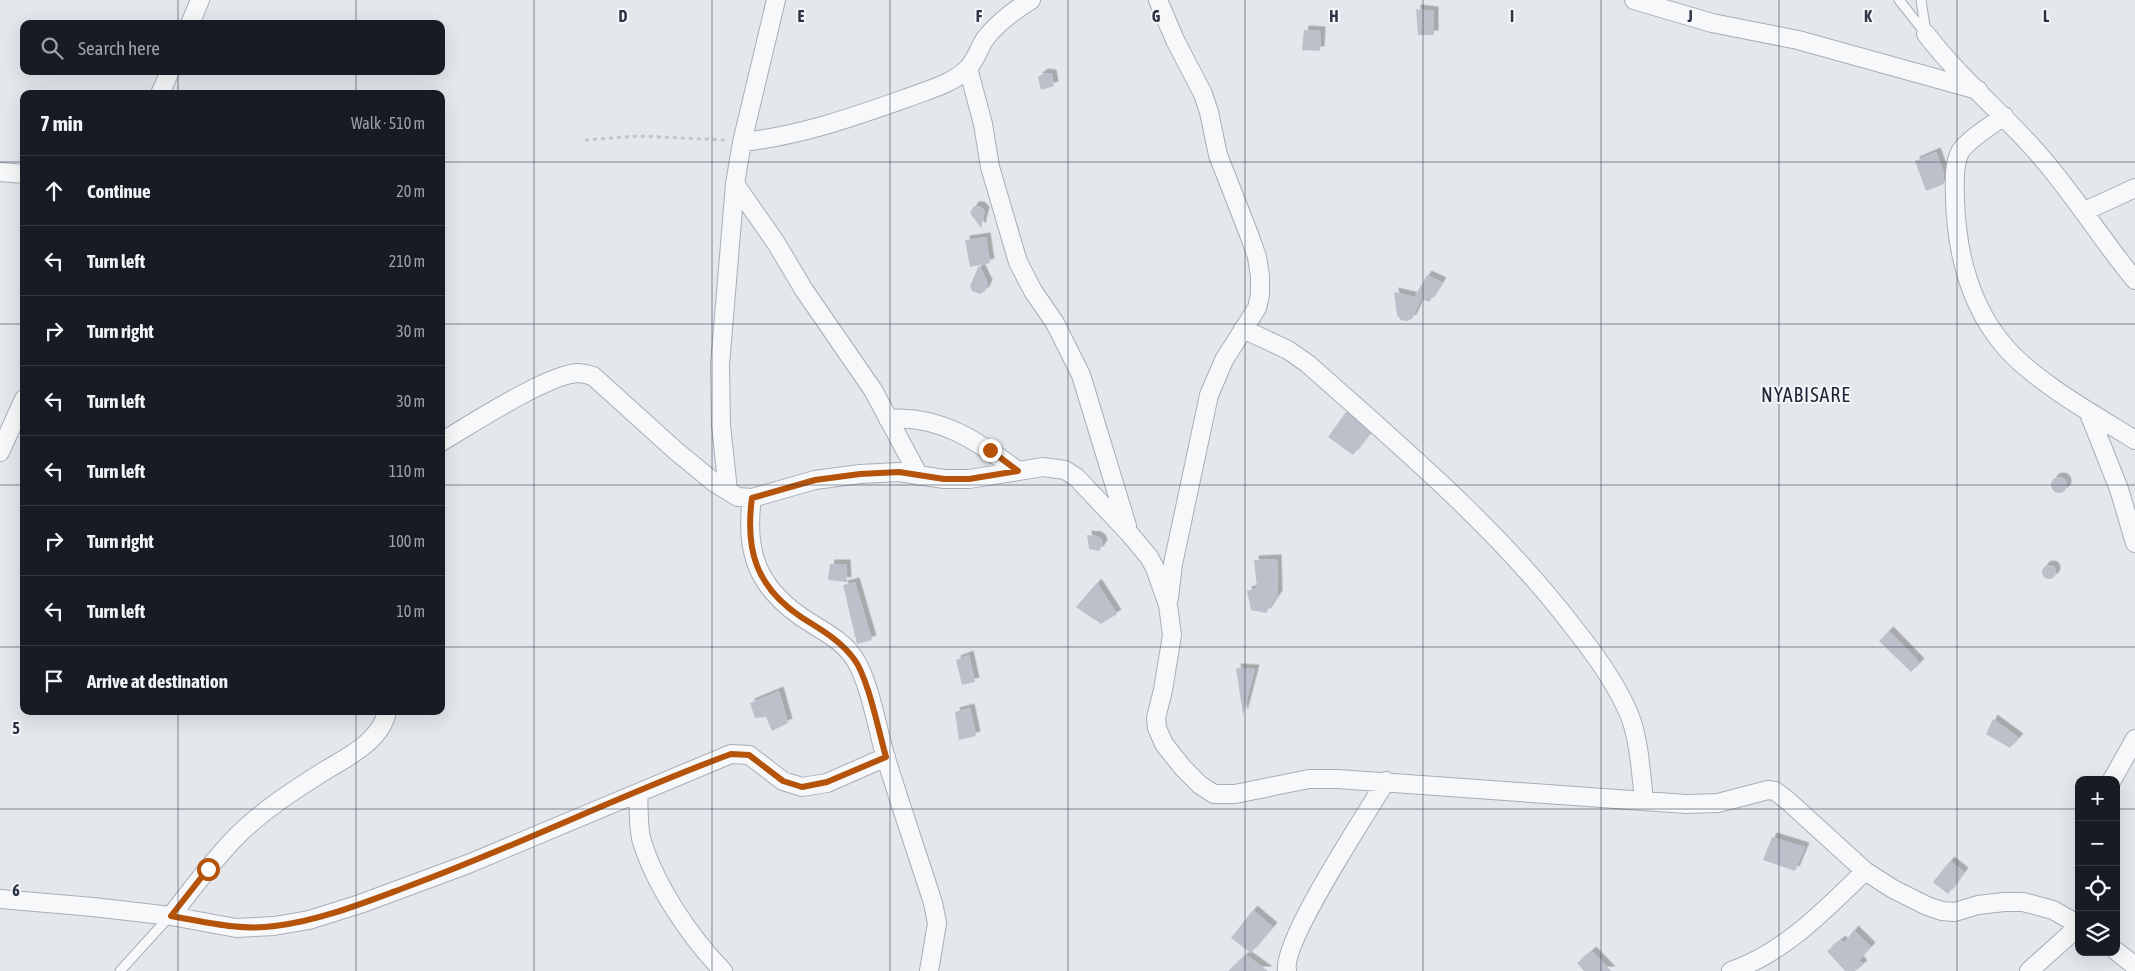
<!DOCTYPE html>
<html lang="en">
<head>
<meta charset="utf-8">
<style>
	body { margin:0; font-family:"Asap Condensed",sans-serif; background:#20242c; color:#f1f3f6 }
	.controls { position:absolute; right:15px; bottom:15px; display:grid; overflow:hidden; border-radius:10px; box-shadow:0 5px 20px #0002 }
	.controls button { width:45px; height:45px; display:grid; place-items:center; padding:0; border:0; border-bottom:1px solid #363941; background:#171b24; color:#f1f3f6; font:25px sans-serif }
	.stop { position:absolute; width:15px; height:15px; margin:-11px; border:4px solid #b45309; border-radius:50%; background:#fff }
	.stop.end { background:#b45309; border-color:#fff; box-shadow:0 1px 5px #0008 }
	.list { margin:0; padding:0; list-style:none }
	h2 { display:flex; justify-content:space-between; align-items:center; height:65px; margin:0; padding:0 20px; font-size:21px }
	h2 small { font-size:16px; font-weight:400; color:#9ea1a6 }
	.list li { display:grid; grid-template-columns:32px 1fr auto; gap:15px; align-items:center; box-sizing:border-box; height:70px; padding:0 20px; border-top:1px solid #363941 }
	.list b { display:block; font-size:19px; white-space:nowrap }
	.list em { font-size:16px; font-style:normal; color:#9ea1a6 }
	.icon { flex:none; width:28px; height:28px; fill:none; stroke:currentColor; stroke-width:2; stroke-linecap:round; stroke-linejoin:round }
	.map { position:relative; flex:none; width:2135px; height:971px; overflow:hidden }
	.search { position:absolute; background:#171b24; box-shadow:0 5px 20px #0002; left:20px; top:20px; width:425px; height:55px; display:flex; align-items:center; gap:12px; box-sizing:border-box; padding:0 18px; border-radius:10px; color:#9ea1a6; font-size:19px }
	.panel { position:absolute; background:#171b24; box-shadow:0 5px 20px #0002; left:20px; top:90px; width:425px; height:625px; border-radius:10px }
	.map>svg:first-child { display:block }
</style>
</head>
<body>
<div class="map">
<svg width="2135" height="971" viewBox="0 0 2135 971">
	<defs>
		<filter id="shadow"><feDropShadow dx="4.5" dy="-4.5" stdDeviation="0" flood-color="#0004"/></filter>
	</defs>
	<rect width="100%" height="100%" fill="#e4e7ec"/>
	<path fill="#bbc0ca" filter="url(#shadow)" d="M1416,9L1434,11V35H1418Z
		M1304,30L1321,31L1320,51L1302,50Z
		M1044,73L1052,74L1054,86L1041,90L1038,77Z
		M1936,152L1944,173V184L1926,191L1915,161Z
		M974,206H980L985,211L981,228L970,213Z
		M986,237L990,263L970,267L965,240Z
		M979,265L988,284L985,291L980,294L972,291L970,286Z
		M1427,275L1442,282L1429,302L1421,299L1412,319L1406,321L1401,320L1397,315L1394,292L1419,298L1415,296Z
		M1346,412L1370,433L1353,455L1328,437Z
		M2051 485a8 8 0 1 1 16 0a8 8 0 1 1-16 0Z
		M1087,535L1097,536L1101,539L1103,544L1099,551L1089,549Z
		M1277,559L1278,595L1266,613L1251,610L1247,591L1257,588L1254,560Z
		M830,564H846L847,582L828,580Z
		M2042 572a7 7 0 1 1 14 0a7 7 0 1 1-14 0Z
		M855,582L872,640L857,644L843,585Z
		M1097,583L1117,614L1101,624L1076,607Z
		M1889,631L1920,663L1911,672L1879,641Z
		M969,655L975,682L962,685L956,660Z
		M1236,668L1255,669L1243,715Z
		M779,691L788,723L772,731L766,717L755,718L750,703Z
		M970,708L976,736L959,740L955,712Z
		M1993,719L2019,738L2010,748L1986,734Z
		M1772,837L1805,847L1795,871L1763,860Z
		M1950,861L1964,872L1948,894L1933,882Z
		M1253,910L1273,927L1251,953L1231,938Z
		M1854,930L1871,947L1859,960L1863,965L1855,971H1845L1827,951L1841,940L1844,943Z
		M1592,951L1611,971H1584L1577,963Z
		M1246,955L1268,971H1228Z"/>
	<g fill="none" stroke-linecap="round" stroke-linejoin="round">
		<g stroke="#a9aeb7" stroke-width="11">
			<path id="service" d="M1899,0L1926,34
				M1921,0L1926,33
				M120,971L170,916"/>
		</g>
		<g stroke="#a9aeb7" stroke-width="20">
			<path id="minor" d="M1158,0L1175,40L1203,94L1209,112L1218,155L1250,237L1257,257L1260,276V295L1257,308L1224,360L1209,395L1173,564L1169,598
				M1634,0L1712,23L1798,40L1978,90
				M190,24L200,0
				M1926,34C1958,76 2000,111 2035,150C2072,191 2100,238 2135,280
				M968,68L983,124L990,167L1018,262L1033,291L1055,323L1081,375L1127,526
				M160,94L170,71
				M2004,116C1992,125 1967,140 1960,152C1953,167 1955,185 1955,201C1957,254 1970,307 2006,348C2037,383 2095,415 2135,440
				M742,142C800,136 853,117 907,98C927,90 953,84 968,68C976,60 979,48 985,39C998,22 1013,11 1031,0
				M0,172L24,174
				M735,184L776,243L804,290L873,390L919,476
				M2085,211L2135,188
				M1243,329L1288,350L1308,364C1401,447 1499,529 1574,628C1595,654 1616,683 1629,714C1639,737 1641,774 1644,800
				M2088,411L2119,489L2135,543
				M888,419C939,414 979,442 1018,471
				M441,442C470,425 548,374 578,373C583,373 589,375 593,376L676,451L715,483L738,497L752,498L815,480L860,474L899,472L944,479H969L1043,467L1065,470L1076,477L1128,532L1149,557L1155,568L1168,605L1172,635L1163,690L1156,718L1157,728L1164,744L1183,768L1200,785L1214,794H1235L1309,779H1338L1686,804L1718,803L1768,790L1775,791L1787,800L1865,871L1893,889L1927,906L1942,911L1955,912L1978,905L2004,902H2023L2053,910L2079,925
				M0,452L24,399
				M728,491L721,425L720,365L735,184L742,142L776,0
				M752,498C745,550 756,585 800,616C820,630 843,639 856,661C870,685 877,727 885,755C900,804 917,853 933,903L937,923L929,971
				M2112,780L2135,739
				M638,793C639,807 638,825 641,838C654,884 690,937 723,971
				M0,899L93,907L171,916L236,928L274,926L309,920L360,904L468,864L731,754L749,755L783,781L802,787L827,783L886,757
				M171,916C191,890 211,863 234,839C260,812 294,790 326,770C348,757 382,740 387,711
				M2116,951L2135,966
				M1287,971C1281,942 1367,813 1386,781
				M1731,971C1784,953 1826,909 1865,871
				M2029,971L2079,926"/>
		</g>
		<path stroke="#c2c5cb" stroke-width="3" stroke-dasharray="4 4" stroke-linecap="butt" d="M585,140L638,136L726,140"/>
		<use href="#service" stroke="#f7f8fa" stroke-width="9"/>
		<use href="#minor" stroke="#f7f8fa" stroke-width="18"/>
	</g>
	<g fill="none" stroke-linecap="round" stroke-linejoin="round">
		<path stroke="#b45309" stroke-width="6" d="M208,869L171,916C206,922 240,931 275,926C322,920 366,902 409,886C518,846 622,794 731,754L749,755L783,781L802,787L827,782L886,757C879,733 868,677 854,659C839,639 821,630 801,617C756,587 745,550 752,498L815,480L860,474L899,472L944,479H969L1018,471L990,450"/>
	</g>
	<path fill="none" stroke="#2b3445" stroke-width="1" stroke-opacity="0.55" d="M178,0V24M356,0V24M534,0V971M712,0V971M890,0V971M1068,0V971M1245,0V971M1423,0V971M1601,0V971M1779,0V971M1957,0V971M178,71V94M356,71V94M0,162H24M441,162H2135M0,324H24M441,324H2135M0,485H24M441,485H2135M0,647H24M441,647H2135M178,711V971M356,711V971M0,809H2079M2116,809H2135"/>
	<g text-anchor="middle" stroke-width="4" stroke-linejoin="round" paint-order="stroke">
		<g font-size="20" letter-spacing="1" fill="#1d2536" stroke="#f4f6f9">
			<text x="1806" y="402">NYABISARE</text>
		</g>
	</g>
	<g font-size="16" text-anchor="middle" font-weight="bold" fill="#2b3445" stroke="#f4f6f9" stroke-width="4" stroke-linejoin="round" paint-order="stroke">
		<text x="623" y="22">D</text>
		<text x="801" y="22">E</text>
		<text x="979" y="22">F</text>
		<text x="1156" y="22">G</text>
		<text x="1334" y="22">H</text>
		<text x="1512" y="22">I</text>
		<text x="1690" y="22">J</text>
		<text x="1868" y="22">K</text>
		<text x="2046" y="22">L</text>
		<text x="16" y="734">5</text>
		<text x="16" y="896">6</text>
	</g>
</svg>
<div class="controls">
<button>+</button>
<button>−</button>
<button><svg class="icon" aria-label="locate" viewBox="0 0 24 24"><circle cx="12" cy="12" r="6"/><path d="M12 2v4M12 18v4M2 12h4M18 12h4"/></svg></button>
<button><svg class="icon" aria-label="layers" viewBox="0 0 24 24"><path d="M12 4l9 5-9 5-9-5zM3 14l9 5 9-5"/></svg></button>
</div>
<div class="stop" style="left:208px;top:869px"></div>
<div class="stop end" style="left:990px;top:450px"></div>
<div class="search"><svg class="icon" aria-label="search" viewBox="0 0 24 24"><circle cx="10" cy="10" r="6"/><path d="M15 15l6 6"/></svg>Search here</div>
<section class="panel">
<h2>7 min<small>Walk · 510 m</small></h2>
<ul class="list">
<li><svg class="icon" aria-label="ahead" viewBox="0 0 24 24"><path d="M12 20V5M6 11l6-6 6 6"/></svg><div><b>Continue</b></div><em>20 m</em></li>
<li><svg class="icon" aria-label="left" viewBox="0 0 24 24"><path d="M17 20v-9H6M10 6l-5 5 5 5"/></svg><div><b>Turn left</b></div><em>210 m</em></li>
<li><svg class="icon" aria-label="right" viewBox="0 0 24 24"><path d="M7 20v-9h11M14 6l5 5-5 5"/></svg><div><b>Turn right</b></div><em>30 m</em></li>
<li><svg class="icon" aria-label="left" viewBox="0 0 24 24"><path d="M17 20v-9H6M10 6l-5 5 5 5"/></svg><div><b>Turn left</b></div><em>30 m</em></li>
<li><svg class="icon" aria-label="left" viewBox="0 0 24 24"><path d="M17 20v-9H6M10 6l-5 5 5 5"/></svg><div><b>Turn left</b></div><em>110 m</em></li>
<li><svg class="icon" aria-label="right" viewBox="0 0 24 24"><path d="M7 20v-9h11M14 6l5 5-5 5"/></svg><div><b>Turn right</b></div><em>100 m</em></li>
<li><svg class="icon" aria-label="left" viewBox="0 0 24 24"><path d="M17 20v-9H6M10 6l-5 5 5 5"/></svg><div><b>Turn left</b></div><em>10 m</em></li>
<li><svg class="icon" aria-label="arrive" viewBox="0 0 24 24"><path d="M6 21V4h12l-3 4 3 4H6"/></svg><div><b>Arrive at destination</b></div></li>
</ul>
</section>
</div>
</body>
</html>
